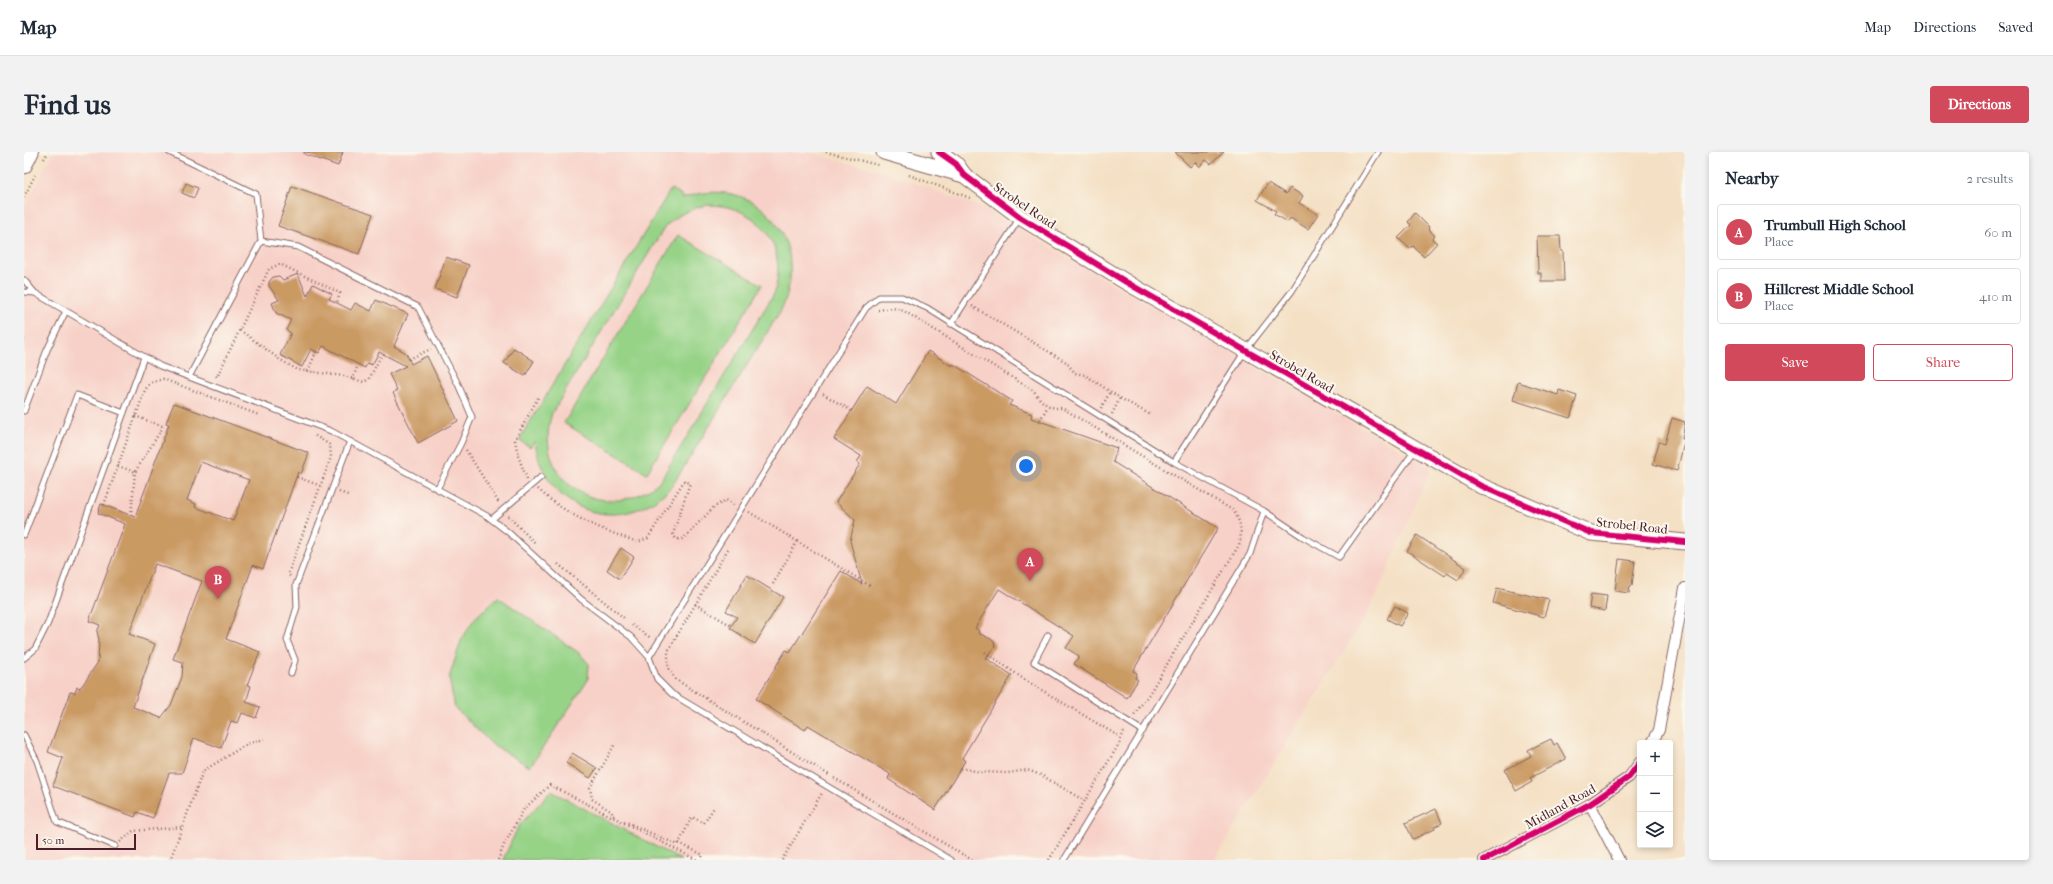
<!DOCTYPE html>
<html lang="en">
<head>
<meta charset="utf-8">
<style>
	body { margin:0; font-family:"IM FELL French Canon",serif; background:#f2f2f3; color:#1f2937 }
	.controls { position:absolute; right:12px; bottom:12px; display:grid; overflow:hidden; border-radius:4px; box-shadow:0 2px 6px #0003 }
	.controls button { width:36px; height:36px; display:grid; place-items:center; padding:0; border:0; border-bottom:1px solid #e0e1e3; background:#fff; color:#1f2937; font:20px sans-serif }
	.scale { position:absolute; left:12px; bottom:10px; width:100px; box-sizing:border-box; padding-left:4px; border:2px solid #4a1f2b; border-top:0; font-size:11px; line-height:14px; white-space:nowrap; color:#4a1f2b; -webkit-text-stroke:3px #fbf7ec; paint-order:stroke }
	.you { position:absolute; left:1002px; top:314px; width:14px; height:14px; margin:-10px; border:3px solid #fff; border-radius:50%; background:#1a73e8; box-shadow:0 0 0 6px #1a73e833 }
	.badge { display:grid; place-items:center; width:26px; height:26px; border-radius:50%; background:#d1495b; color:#fff; font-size:13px; font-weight:700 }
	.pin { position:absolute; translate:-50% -33px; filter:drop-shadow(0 1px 2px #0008) }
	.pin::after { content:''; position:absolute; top:21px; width:14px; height:12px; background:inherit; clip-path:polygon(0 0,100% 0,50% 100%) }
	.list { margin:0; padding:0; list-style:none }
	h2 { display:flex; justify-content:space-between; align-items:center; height:52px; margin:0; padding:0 16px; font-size:17px }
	h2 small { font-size:13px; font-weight:400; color:#747a83 }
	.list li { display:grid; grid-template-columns:26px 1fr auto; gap:12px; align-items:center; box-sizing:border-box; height:56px; margin:0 8px 8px; padding:0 8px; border:1px solid #e0e1e3; border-radius:4px }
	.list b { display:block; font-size:15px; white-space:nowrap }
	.list p { margin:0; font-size:13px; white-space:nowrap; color:#747a83 }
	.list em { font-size:13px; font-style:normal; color:#747a83 }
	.actions { display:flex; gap:8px; padding:12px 16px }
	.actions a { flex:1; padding:9px 0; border:1px solid #d1495b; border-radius:4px; text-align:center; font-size:14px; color:#d1495b }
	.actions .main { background:#d1495b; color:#fff }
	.icon { flex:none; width:22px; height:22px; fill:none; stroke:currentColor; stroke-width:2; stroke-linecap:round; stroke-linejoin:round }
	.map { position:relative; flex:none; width:1661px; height:708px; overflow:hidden; border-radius:4px }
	header { display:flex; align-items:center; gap:24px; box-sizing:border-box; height:56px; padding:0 20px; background:#fff; border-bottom:1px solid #e0e1e3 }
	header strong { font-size:19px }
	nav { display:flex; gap:22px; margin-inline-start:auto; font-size:14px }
	.intro { display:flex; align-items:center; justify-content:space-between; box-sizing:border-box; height:96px; padding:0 24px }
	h1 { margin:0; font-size:28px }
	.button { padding:10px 18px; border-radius:4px; background:#d1495b; color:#fff; font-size:14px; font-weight:700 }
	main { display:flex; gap:24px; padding:0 24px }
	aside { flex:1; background:#fff; border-radius:4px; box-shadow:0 2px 6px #0003 }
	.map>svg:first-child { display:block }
</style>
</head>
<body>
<header>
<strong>Map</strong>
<nav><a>Map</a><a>Directions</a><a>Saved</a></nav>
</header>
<div class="intro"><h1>Find us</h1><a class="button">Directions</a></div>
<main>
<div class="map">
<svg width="1661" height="708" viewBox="0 0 1661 708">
	<rect width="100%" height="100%" fill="#fbf7ec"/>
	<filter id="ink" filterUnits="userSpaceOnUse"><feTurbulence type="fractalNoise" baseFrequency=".025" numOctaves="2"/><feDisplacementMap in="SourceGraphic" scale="8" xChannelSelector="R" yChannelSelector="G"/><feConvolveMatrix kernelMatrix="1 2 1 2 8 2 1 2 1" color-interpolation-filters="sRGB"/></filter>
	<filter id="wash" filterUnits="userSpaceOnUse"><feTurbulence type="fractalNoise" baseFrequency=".012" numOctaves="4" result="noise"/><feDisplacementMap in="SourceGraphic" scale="16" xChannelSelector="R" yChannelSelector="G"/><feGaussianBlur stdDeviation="0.9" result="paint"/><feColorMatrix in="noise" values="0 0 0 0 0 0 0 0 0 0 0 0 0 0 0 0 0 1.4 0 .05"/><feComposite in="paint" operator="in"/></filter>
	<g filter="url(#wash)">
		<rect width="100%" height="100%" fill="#f4e0c4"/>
		<path fill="#f7d1c8" d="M29,0H782L860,20L955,54L1407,316L1348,454L1190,708H0V56Z"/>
		<path fill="#96d387" stroke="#707959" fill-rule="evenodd" d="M647,37L658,44L657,47C731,18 790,88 757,158L648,334C598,387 520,361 511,289L506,295L495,288ZM684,53C735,53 765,94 750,142L636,329C583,376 506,331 528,261L640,76C653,63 666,56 684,53Z
			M654,83L738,133L623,321L540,271Z
			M474,445L555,501L565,512L564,528L506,615L468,592L431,556L425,526L437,489L450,467Z
			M527,639L657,708H479L494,675Z"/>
		<g id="blocks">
			<path fill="#ca9a64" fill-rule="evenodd" d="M280,0H319L314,14L280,2Z
				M1151,0H1200L1187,12L1182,8L1175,15L1171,10L1166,15Z
				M162,31L174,36L170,46L158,41Z
				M1244,31L1262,42L1266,36L1279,44L1275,51L1294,62L1284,77L1266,66L1264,70L1250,62L1252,59L1233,48Z
				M268,34L349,62L335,102L254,74Z
				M1391,61L1405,75L1404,77L1411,84L1408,87L1413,91L1400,105L1389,94L1386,97L1374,86L1387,73L1384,70Z
				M1513,84H1536L1537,99H1539L1540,129H1517V121H1514Z
				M422,105L445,113L433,145L411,137Z
				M274,122L283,144L289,132L308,142L305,147L327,158L331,151L347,159L352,148L384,162L370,194L382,201L387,212L403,204L434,269L394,291L369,241L373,238L365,222L382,214L355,200L348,213L343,211L341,216L299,194L295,201L287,197L278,215L256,203L267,181L262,178L267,168L252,161L248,151L255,148L245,134V130L249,125L255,124L259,128Z
				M490,196L510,209L501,224L480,211Z
				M904,199L928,214L929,212L988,249L985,253L1008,262L1007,266L1093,296L1089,310L1194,376L1109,519L1113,521L1111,526L1114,528L1103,546L1050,512L1055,504L1042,496L1050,484L975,437L951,476L955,479L954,481L967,487L970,490L971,494L961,506L988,523L938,606L941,609L911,658L864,627L866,622L784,573L781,578L732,547L762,498L766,500L817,419L838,432L826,389L831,368L812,350L836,312L833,310L837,304L810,287L843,234L872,252Z
				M1494,230L1534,243L1535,238L1553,244L1546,266L1489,248Z
				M150,251L285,301L277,322L274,320L239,417L229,413L202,487L236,500L223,533L227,534L222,550L236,555L232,566L218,561L214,571L207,569L197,596L170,586L158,621H145L129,666L113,660L111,665L29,634L39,606L24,600L46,540L51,541L53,535L56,536L60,531L74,510L75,487L73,480L76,473L65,469L101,372L74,361L77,352L111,365L145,272L142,271ZM177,310L225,328L209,369L171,355L172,352L163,348ZM131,412L178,429L149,507L159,510L158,525L147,553L137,566L109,555L131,492L105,482Z
				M1648,266L1661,270L1658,287H1661L1653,319L1629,312L1635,290L1641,292Z
				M1393,383L1442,416L1434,428L1423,421L1421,424L1383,399Z
				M597,396L610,405L596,427L583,418Z
				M1595,407L1611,409L1608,434H1606L1605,441L1591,439Z
				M723,423L759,445L731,492L706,476L713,465L702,459Z
				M1473,436L1525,448L1520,465L1469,451Z
				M1567,442L1583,444L1581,459L1565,456Z
				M1371,454L1384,461L1376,474L1363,467Z
				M1527,587L1530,593L1533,591L1542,607L1506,626L1508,630L1492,639L1481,618L1507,604L1504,598Z
				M548,601L573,616L566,626L542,611Z
				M1412,657L1418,671L1410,675L1411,677L1389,687L1381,671Z"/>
		</g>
	</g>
	<g filter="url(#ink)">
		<use href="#blocks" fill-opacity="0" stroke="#866361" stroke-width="1"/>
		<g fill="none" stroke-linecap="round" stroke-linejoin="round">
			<g stroke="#866361" stroke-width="7">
				<path id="lane" d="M145,0L232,42L237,89
					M0,128L11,141L136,214L307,279L463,364L484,380L558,448L607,485L625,505L633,527L648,542L927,708
					M0,140L11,141
					M927,172L995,67
					M165,225L237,89L274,95L394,155L434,232L448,265L437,291L413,337
					M0,259L23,198L42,159
					M1240,359L1279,385L1315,405L1391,298
					M468,367L517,325
					M0,383L53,243L100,261
					M1024,483L1010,510L1119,579
					M625,505L842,156L855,145H878L903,156L1150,310
					M0,506L11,497L24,471L120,205
					M267,521L271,508L263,488L273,455L272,433L326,289
					M0,583L13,609L33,670L91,694
					M1040,708L1226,402L1240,359L1150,310L1221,199L1268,139L1354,0"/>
			</g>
			<g stroke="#866361" stroke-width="12">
				<path id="street" d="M1628,591L1635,578L1661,436
					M1566,652L1595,708
					M1460,708L1566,652L1605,625L1616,610"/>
			</g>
			<g stroke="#866361" stroke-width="17">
				<path id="secondary" d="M860,0L940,23
					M915,0L932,12L940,23L996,65L1102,130L1457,334L1567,381L1661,390
					M0,14L7,0"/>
			</g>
			<path stroke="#866361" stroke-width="2.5" stroke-dasharray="1 3" stroke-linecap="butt" d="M802,0L854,13
				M20,7L24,0
				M885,23L946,46
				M0,45L11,23
				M948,154L1042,210L1051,221L1061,223L1096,246L1125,262
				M854,158L869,156L880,159L1010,239C1017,250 1025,257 1038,256L1210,359C1217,371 1218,379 1215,393L1125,542L1110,563
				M216,178L255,207L274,218L320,224L340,230L345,227L358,202
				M385,207L407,197
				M284,219L292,200
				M192,224L193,225L245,117L256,112L316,141L313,151
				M328,228L334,213
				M799,242L828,259
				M1077,256L1086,240
				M1088,262L1096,246
				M111,264L141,275
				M1016,268L1024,254
				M442,298L475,351
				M94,314L111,320
				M273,325L297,334
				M503,327L494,304L491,288L515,244
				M514,337C543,364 578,378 614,390L624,386L660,329L666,331L649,382L652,387H659L690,355L702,348L710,353
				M315,340L324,343
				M80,353L121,238L126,231L139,227L235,263
				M725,360L848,435
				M107,363L111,320L139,275
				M484,364L511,391
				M704,397L644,499V515L651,527L805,623
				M534,412L600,466
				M266,424L264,422L307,305L306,293L290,283
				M749,432L773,390
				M671,452L708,474
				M608,473L627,486
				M961,500L1001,528L1096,585
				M937,616L956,620L984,621L1003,618L1017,623L1061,649
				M810,626L948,708
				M590,664L588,663V660L568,647L566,636L591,592
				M600,669L654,693L668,665L680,671L691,654
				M96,690L109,679L158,675
				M655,691L679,703L677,708
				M146,708L179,619L223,592L240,587
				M474,708L480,693L500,657L526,633L673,708
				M758,708L798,641
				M1025,708L1095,592L1101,577"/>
			<use href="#lane" stroke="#fff" stroke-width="5"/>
			<use href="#street" stroke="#fff" stroke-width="10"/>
			<use href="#secondary" stroke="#fff" stroke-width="15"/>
			<g stroke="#fbf7ec" stroke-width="8">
				<path id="cycleway" d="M915,0L932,12L940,23L996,65L1102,130L1457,334L1567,381L1661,390
					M1460,708L1566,652L1605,625L1616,610"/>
			</g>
			<use href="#cycleway" stroke="#d6006c" stroke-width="6"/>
		</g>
	</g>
	<g text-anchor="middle" stroke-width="4" stroke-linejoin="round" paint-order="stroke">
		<g font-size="13" fill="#4a1f2b" stroke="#fbf7ec">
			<text transform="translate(1001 53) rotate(34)" y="5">Strobel Road</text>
			<text transform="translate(1278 219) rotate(30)" y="5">Strobel Road</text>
			<text transform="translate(1608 373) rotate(6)" y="5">Strobel Road</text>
			<text transform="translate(1536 654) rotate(-29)" y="5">Midland Road</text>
		</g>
	</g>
</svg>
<div class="controls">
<button>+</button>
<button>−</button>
<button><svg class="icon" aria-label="layers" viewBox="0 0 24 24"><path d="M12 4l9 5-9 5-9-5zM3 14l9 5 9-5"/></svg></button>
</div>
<div class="scale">50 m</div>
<div class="you"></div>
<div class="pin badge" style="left:1006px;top:429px">A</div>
<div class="pin badge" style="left:194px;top:447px">B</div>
</div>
<aside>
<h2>Nearby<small>2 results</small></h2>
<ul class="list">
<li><span class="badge">A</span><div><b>Trumbull High School</b><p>Place</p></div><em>60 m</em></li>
<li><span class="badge">B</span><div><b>Hillcrest Middle School</b><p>Place</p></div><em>410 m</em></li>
</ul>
<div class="actions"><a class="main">Save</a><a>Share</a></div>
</aside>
</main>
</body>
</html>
